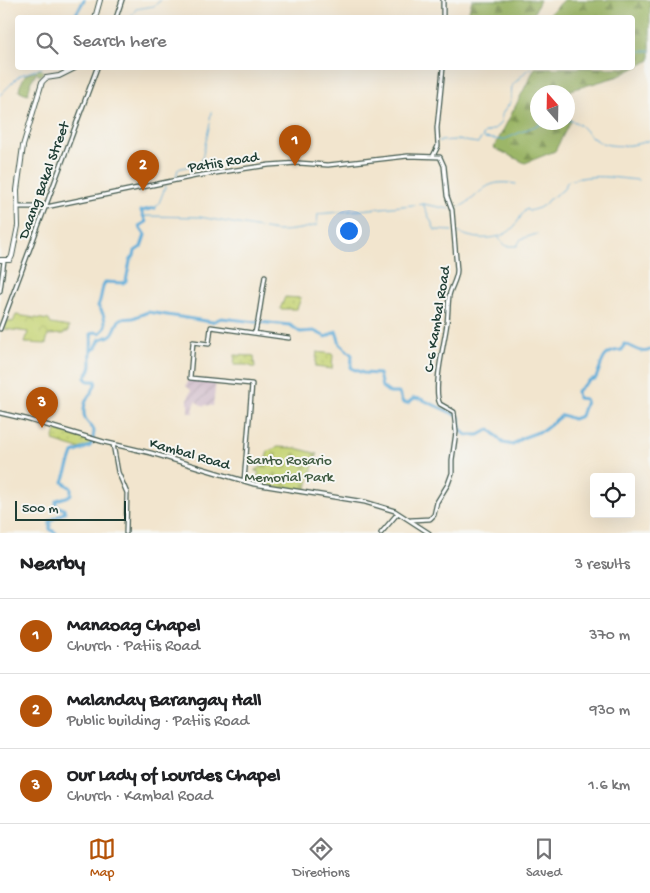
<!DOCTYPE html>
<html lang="en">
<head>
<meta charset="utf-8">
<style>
	body { margin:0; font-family:"Gochi Hand",sans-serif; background:#f6f6f6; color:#202124 }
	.controls { position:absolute; right:15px; bottom:15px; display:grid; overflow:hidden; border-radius:5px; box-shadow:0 5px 20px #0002 }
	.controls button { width:45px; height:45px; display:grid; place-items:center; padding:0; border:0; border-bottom:1px solid #e0e0e0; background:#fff; color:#202124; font:25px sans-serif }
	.compass { position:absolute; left:530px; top:85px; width:45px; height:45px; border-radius:50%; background:#fff; box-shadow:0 5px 20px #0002; rotate:340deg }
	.scale { position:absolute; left:15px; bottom:12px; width:111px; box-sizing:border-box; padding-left:5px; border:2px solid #1f3d34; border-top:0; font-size:14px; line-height:18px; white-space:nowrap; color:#1f3d34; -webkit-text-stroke:4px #f6f6f2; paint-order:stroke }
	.you { position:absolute; left:348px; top:230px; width:18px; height:18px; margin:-12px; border:4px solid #fff; border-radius:50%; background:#1a73e8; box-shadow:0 0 0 8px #1a73e833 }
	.badge { display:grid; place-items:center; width:32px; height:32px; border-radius:50%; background:#b45309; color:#fff; font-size:16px; font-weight:700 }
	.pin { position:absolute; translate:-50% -41px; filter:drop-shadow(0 1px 2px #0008) }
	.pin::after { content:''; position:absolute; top:26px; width:18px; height:15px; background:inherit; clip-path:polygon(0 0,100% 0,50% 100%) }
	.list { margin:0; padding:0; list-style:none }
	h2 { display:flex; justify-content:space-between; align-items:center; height:65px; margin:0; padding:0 20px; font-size:21px }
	h2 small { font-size:16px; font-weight:400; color:#757577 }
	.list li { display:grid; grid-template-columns:32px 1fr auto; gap:15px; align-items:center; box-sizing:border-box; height:75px; padding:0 20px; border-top:1px solid #e0e0e0 }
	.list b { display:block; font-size:19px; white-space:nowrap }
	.list p { margin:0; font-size:16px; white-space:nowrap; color:#757577 }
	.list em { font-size:16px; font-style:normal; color:#757577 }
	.icon { flex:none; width:28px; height:28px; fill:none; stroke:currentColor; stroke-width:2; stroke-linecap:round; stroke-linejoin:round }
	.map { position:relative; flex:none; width:650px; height:533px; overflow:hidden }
	.search { position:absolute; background:#fff; box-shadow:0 5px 20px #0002; left:15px; right:15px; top:15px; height:55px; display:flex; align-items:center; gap:12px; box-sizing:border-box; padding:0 18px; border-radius:5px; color:#757577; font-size:19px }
	.sheet { height:290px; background:#fff }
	nav { display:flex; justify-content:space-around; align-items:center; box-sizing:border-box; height:70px; border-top:1px solid #e0e0e0; background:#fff; font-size:14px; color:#757577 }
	nav a { display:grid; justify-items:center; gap:2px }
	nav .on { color:#b45309 }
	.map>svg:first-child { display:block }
</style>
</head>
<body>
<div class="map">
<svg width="650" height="533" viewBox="0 0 650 533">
	<defs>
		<pattern id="industrial-furrows" width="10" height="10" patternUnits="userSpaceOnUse" patternTransform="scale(1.25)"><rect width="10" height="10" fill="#d1bdcb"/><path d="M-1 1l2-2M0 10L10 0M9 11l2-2" fill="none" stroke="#b3a3af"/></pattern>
		<pattern id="grass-dots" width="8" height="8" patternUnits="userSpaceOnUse" patternTransform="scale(1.25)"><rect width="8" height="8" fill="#c6d476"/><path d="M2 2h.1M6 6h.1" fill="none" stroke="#aab767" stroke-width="1.8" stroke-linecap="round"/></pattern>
		<pattern id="forest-firs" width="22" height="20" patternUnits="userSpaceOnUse" patternTransform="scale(1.25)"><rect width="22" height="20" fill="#9cb667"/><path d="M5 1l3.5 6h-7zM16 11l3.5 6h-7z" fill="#7f9556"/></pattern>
		<pattern id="cemetery-stones" width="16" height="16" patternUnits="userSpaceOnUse" patternTransform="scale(1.25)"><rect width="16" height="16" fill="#c6d476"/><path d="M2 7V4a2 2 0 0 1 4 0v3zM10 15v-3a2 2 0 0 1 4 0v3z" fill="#aab767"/></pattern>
		<pattern id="park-crowns" width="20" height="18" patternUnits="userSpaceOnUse" patternTransform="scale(1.25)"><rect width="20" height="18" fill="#c6d476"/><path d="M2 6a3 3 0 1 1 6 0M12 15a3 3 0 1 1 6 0" fill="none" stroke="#aab767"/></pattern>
	</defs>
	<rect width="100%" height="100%" fill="#f6f6f2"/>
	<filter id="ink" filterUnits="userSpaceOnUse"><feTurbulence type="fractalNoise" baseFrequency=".02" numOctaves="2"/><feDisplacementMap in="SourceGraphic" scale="10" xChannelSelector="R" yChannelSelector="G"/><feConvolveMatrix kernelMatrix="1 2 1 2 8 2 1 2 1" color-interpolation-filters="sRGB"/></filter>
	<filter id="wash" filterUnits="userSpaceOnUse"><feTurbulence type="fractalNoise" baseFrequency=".0096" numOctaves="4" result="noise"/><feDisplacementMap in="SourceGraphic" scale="20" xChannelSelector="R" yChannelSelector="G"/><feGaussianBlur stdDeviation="1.12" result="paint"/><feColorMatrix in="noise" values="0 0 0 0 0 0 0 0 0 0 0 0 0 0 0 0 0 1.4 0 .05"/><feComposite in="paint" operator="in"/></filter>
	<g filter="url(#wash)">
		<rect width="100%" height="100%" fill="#f2e5ce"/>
		<path fill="url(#industrial-furrows)" d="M189,379L216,381L213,406L205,405L204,407L195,401L193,413H188V399L191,390L186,386Z"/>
		<path fill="url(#grass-dots)" stroke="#728855" d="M285,297L301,298L297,309H280Z
			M317,352L333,354L332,369L315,367Z
			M235,355L254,356L255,368L247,365H234Z
			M56,430L91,441L90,445L79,449L53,441Z"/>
		<path fill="url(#forest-firs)" stroke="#5e7a4e" d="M472,0H540L532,17H467Z
			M564,0H650V60L619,76L571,90L568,94L538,92V122H568V118L571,120L555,151L525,163L494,148L535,68H632V18L546,17Z
			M40,69L44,72L40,76L36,73L35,76L33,75L34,77L31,81L28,94L19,91L20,86L25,75Z"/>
		<path fill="url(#cemetery-stones)" stroke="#728855" d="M278,447L296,448L318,454L314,461L306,492L255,484L259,472L255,471V470L264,466L268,451Z"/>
		<path fill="url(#park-crowns)" stroke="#728855" d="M16,315L49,320L51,324L69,327L68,332H64V334L48,335L46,344L25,343L28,332L4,329L7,321L13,322Z"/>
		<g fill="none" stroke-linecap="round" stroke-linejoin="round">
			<path stroke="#5facd8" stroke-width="1" d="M130,18L136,9L154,6L161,0
				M632,51H650
				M0,95L18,77L23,74L42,68
				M210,120L211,112
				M568,120C583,122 584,133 596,140C609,149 636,146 650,140
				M484,138L503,140L530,128L547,122
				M439,141L457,140L478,143L485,133L494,129L501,123L502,114L510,103L512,86L527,70L532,68
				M176,178L178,169L201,163L210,123
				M423,204L435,230L452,231
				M155,208L159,203L166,185
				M454,209C484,199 478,177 516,184
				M143,216L200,217L276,231C291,231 303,229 317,225L318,214L423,204L450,209
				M456,231C471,240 498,242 512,229C517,224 521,215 526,209L529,211L539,208L545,204L548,200L563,190L568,181C594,173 613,178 638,180
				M498,237L506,246H517L521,239L537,234"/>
			<path stroke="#5facd8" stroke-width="3" d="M77,18L76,14L84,0
				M258,322L290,325L300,332L314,331L326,337L336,331L340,344L352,355L351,368L363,373L379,374L382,387L390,393H399L403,403H408L414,398L421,399L458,416L460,419V429L466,435H479L490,429L503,443L513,445L522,438L544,430L562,415L573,419L581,416L586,401L585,399L578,398L577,391L588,381L596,378C603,362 601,351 622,350L624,344C633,346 641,355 650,350
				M91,352L96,347L100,339C117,336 112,331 120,319L133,318L148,312L212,322L221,318L256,322
				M93,439C93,436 94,433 94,431C91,423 83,422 84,410C84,396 95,393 96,381H88L85,378C94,364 90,366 91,351C91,345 92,340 91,334L94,332L100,333L105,328C106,320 103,312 98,306C102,298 101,289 105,282L123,283L126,281L130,261L134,256L135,251L141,247L145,235L139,226L146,222L141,211L155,208
				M56,533L50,529V521L65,512L64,509L56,506V501C60,497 67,499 71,494V488L63,482L73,453L90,446L93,441"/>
		</g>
	</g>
	<g filter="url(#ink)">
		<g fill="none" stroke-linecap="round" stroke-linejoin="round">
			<g stroke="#3f564b" stroke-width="5.5">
				<path id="secondary" d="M443,0V18
					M116,18L122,0
					M433,156L438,146L437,128L443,68
					M18,207H46L196,176L269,165L298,163L328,165L408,156L440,157L444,166L447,196L452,210L457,270C457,280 451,286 449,296C448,305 448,314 447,323C445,341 432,390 440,404L454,412L456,432L452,460V473L448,484L437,502L434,515L430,519L411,520
					M0,291L4,261
					M258,321L265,276
					M0,329L97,68
					M255,333L257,323
					M0,413L26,419L104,442L151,453L254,484L365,502L395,511L429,533
					M113,444L118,472L127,493L126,533
					M244,481L252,384L190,378L193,342L209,344L211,327L289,338
					M381,533L398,513"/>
			</g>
			<g stroke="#3f564b" stroke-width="6">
				<path id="primary" d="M95,18L100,0
					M0,260H10L12,256L18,226L17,190L23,146L42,82L46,78L59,76L75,68"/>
			</g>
			<use href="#secondary" stroke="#fff" stroke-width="3"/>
			<use href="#primary" stroke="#fff" stroke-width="4"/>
		</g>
	</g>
	<g text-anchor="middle" stroke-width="4" stroke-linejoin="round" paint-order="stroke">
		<g font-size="15" fill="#1f3d34" stroke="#f6f6f2">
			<text transform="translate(223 161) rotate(-9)" y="5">Patiis Road</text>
			<text transform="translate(43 180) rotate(-70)" y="5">Daang Bakal Street</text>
			<text transform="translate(436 319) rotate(-81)" y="5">C-6 Kambal Road</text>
			<text transform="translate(190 453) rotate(16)" y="5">Kambal Road</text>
		</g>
		<g font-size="15" fill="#405b41" stroke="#f6f6f2">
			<text x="289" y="464">Santo Rosario<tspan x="289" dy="17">Memorial Park</tspan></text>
		</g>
	</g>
</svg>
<div class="controls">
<button><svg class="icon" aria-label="locate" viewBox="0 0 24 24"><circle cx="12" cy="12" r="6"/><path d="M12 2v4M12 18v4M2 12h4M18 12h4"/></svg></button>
</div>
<svg class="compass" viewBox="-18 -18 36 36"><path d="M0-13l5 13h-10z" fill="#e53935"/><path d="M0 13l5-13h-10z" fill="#757577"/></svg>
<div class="scale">500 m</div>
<div class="you"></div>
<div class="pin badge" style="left:295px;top:166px">1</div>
<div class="pin badge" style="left:143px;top:191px">2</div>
<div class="pin badge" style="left:42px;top:428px">3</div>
<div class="search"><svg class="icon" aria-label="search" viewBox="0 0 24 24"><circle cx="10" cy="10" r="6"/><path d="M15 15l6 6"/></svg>Search here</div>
</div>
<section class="sheet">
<h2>Nearby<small>3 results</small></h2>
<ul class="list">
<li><span class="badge">1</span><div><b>Manaoag Chapel</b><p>Church · Patiis Road</p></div><em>370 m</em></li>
<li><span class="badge">2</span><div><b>Malanday Barangay Hall</b><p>Public building · Patiis Road</p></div><em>930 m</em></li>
<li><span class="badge">3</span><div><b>Our Lady of Lourdes Chapel</b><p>Church · Kambal Road</p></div><em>1.6 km</em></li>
</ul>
</section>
<nav>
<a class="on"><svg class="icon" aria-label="map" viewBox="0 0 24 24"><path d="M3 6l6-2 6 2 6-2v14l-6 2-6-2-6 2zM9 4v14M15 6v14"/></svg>Map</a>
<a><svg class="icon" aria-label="directions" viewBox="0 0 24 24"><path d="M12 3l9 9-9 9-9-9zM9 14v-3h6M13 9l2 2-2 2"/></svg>Directions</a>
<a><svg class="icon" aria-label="saved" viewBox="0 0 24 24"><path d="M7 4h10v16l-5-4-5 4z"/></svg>Saved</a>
</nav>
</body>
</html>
